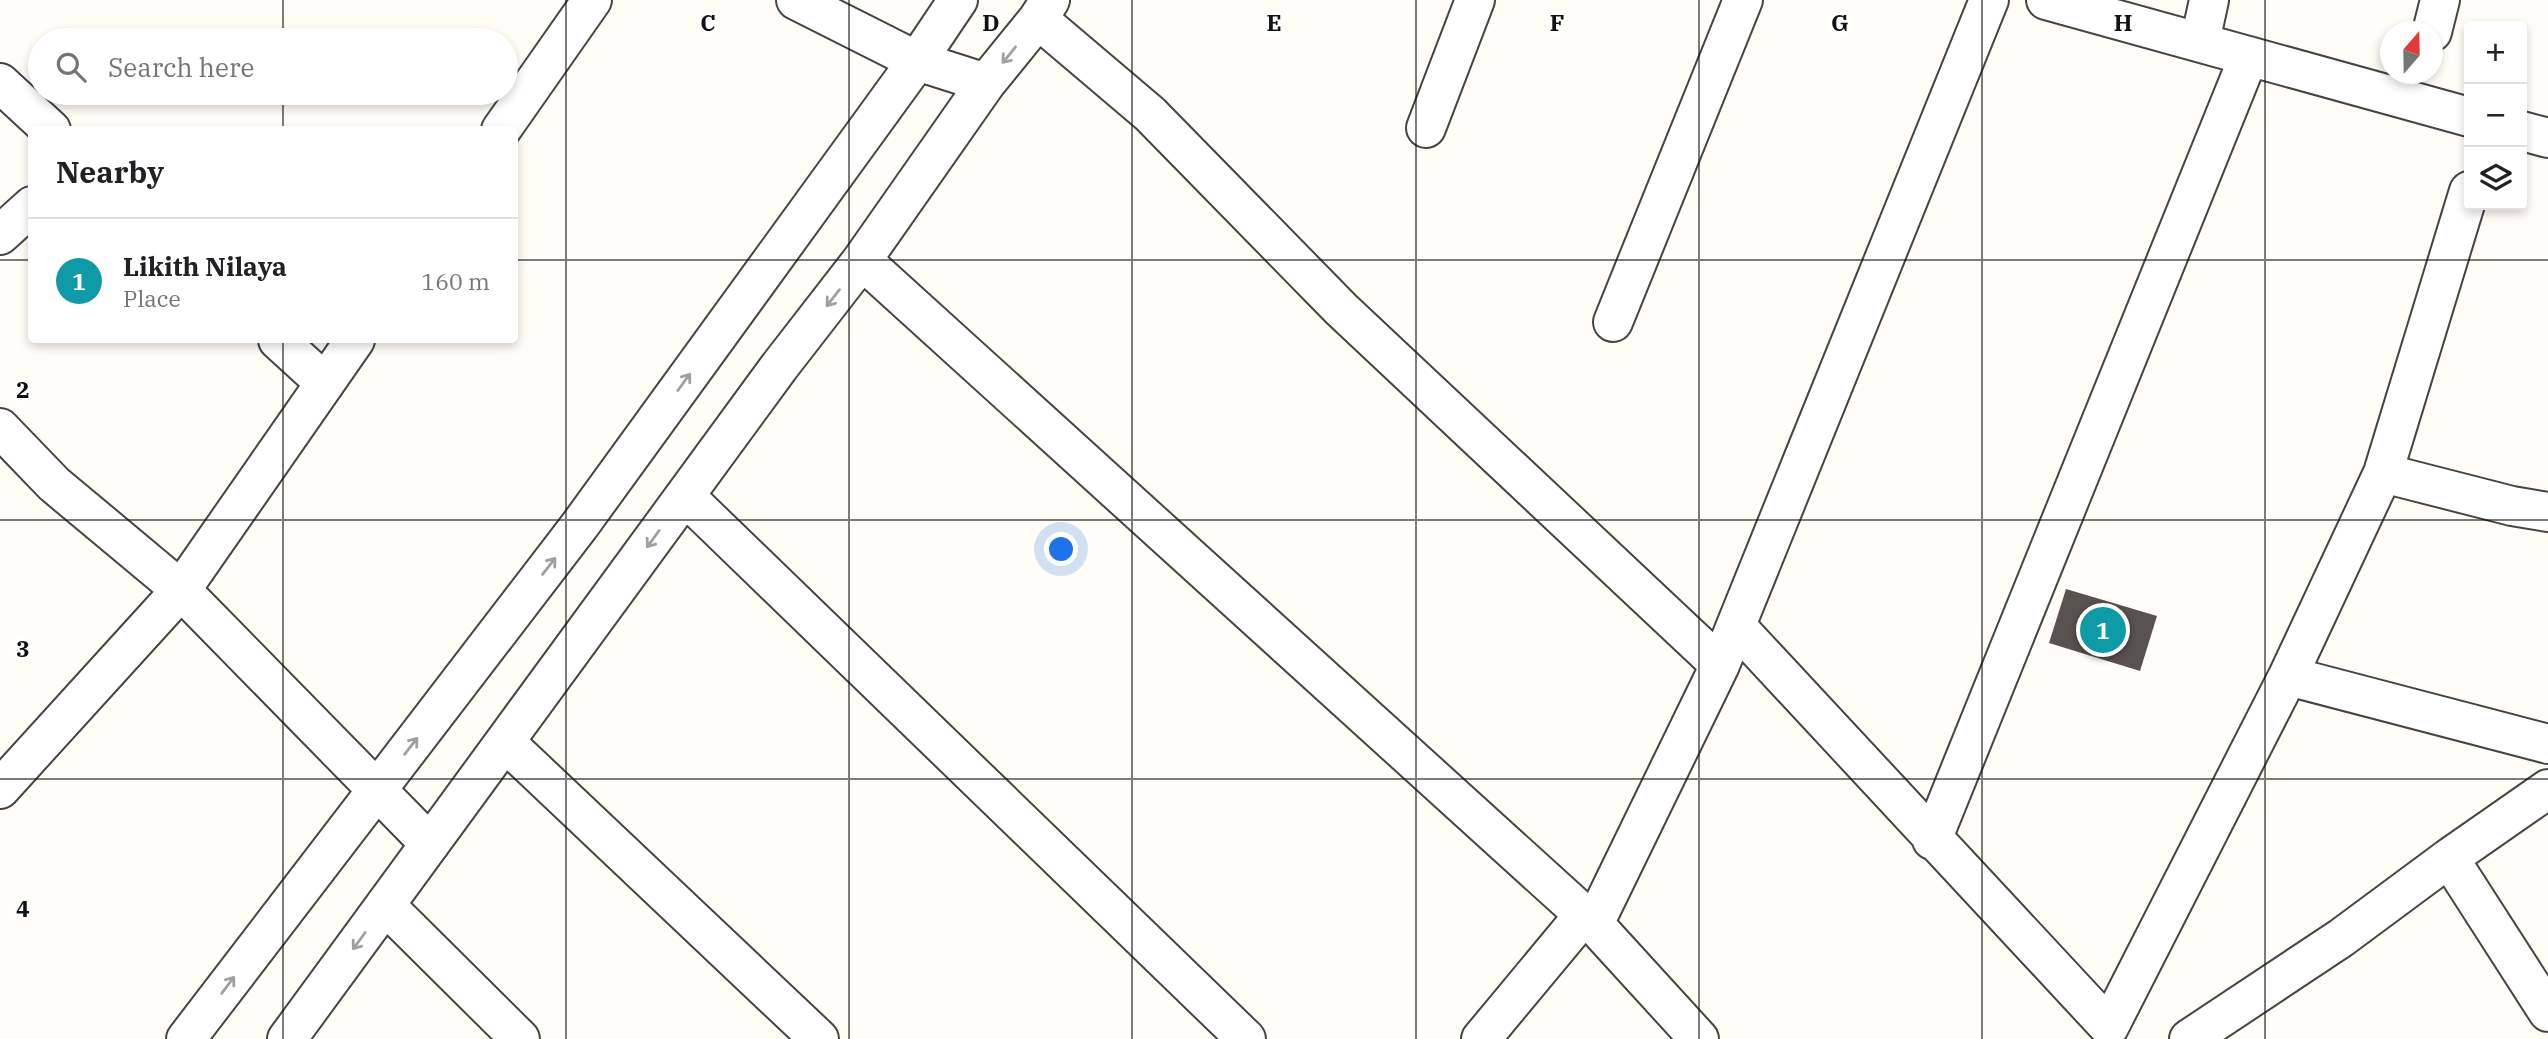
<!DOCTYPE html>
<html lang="en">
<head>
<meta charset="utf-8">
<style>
	body { margin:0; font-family:"IBM Plex Serif",serif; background:#f6f6f6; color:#202124 }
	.controls { position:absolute; right:21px; top:21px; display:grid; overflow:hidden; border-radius:7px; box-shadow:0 4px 10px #0003 }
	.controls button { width:63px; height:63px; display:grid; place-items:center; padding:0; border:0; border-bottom:2px solid #e0e0e0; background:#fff; color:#202124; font:35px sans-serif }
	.compass { position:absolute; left:2380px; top:21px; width:63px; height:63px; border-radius:50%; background:#fff; box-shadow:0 4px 10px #0003; rotate:20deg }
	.you { position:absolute; left:1062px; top:550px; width:24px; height:24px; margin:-18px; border:5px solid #fff; border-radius:50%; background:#1a73e8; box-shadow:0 0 0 10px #1a73e833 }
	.badge { display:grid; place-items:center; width:46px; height:46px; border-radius:50%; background:#db2777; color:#fff; font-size:23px; font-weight:700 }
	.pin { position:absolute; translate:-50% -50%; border:4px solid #fff; box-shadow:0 2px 7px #0006 }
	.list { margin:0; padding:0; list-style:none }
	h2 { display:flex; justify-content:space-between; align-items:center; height:91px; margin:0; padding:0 28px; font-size:30px }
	h2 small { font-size:23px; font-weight:400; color:#757577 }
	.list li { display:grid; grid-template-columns:46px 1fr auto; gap:21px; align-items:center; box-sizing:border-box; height:126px; padding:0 28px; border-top:2px solid #e0e0e0 }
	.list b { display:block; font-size:26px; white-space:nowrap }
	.list p { margin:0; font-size:23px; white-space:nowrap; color:#757577 }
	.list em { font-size:23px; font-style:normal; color:#757577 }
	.icon { flex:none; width:38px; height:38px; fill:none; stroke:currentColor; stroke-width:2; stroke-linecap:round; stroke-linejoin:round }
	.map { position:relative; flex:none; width:2548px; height:1039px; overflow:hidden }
	.search { position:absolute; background:#fff; box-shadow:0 4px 10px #0003; left:28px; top:28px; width:490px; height:77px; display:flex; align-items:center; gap:18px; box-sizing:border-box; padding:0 24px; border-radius:38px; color:#757577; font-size:26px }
	.panel { position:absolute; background:#fff; box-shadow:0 4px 10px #0003; left:28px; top:126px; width:490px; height:217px; border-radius:7px }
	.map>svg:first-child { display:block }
</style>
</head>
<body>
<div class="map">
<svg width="2548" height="1039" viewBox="0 0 2548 1039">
	<rect width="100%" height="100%" fill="#fffdf5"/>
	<path fill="#5a524d" d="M2066,589L2157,616L2140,671L2049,643Z"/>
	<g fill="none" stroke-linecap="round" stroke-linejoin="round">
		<g stroke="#444" stroke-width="42">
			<path id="minor" d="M796,0L917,61L986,83
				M2046,0L2469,117
				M1038,19L1150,114L1341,309L1720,665
				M2432,32L2440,0
				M2200,42L2209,0
				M0,83L51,130
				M1426,128L1475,0
				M501,130L592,0
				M2522,131L2548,138
				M0,235L32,206
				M862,260L1594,924L1699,1039
				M1613,322L1743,0
				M278,340L325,383
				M0,428L54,484L181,590L430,844
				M2383,473L2512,506L2548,512
				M685,496L1246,1039
				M1736,626L2109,1027L2288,676L2383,473L2469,191
				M2288,676L2548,744
				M505,742L819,1039
				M0,789L181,590L355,340
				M1932,840L2249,56
				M2449,858L2548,1012
				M385,905L520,1039
				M1594,924L1720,665L1989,0
				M186,1039L580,525L917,61L958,0
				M287,1039L779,367L862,260L986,83L1038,19L1050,0
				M1481,1039L1584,915
				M2189,1039L2341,938L2449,858L2548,789"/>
		</g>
		<use href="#minor" stroke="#fff" stroke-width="38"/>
	</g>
	<defs><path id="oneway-shaft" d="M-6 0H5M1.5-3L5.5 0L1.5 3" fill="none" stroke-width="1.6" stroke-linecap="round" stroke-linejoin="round" transform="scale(1.75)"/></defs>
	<g stroke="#a0a0a0">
		<use href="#oneway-shaft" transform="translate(1009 55) rotate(129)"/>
		<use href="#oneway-shaft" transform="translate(833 298) rotate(128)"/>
		<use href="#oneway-shaft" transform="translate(684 382) rotate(-54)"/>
		<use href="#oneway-shaft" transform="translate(653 539) rotate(126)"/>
		<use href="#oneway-shaft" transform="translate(549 566) rotate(-52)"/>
		<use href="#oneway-shaft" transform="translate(411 746) rotate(-52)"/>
		<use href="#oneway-shaft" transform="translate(359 941) rotate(126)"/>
		<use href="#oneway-shaft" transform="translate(228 985) rotate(-53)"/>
	</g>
	<path fill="none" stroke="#111" stroke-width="2" stroke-opacity="0.55" d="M283,0V40M566,0V1039M849,0V1039M1132,0V1039M1416,0V1039M1699,0V1039M1982,0V1039M2265,0V1039M283,93V130M0,260H32M514,260H2548M283,340V1039M0,520H2548M0,779H2548"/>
	<g font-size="23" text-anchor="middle" font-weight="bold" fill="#111" stroke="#fff" stroke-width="7" stroke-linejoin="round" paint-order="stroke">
		<text x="708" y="31">C</text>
		<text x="991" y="31">D</text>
		<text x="1274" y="31">E</text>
		<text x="1557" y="31">F</text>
		<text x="1840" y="31">G</text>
		<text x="2123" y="31">H</text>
		<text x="23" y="398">2</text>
		<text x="23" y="657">3</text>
		<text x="23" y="917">4</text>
	</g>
</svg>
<div class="controls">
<button>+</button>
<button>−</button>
<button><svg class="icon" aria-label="layers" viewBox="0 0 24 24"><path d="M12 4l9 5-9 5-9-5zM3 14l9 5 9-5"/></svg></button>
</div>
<svg class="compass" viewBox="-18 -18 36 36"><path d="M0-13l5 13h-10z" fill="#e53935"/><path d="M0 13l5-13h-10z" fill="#757577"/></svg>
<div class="you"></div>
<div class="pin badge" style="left:2103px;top:630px;background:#0f9aa8">1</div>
<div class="search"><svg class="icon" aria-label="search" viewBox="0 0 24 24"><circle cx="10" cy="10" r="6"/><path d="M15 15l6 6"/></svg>Search here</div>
<section class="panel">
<h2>Nearby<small></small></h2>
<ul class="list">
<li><span class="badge" style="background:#0f9aa8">1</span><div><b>Likith Nilaya</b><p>Place</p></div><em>160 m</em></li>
</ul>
</section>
</div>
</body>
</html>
